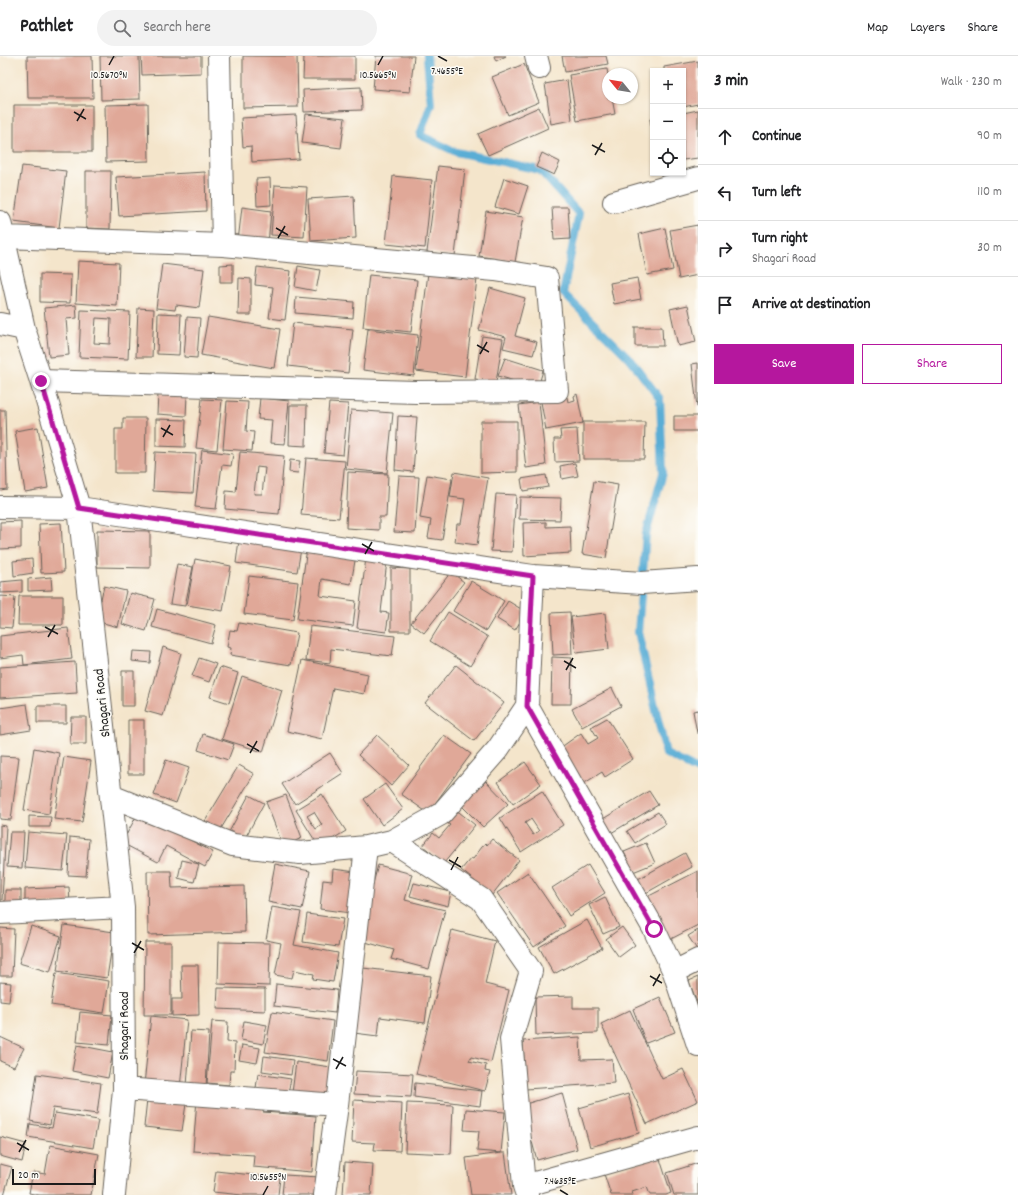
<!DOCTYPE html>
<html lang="en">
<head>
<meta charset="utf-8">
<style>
	body { margin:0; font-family:Dekko,sans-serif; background:#f2f2f2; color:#202124 }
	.controls { position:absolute; right:12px; top:12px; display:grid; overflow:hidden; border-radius:0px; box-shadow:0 1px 3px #0004 }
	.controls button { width:36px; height:36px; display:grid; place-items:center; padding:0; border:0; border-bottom:1px solid #e0e0e0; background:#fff; color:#202124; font:20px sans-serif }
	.compass { position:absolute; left:602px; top:12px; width:36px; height:36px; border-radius:50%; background:#fff; box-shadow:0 1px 3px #0004; rotate:300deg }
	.scale { position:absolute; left:12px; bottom:10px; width:84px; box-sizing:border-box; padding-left:4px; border:2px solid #1c1c1c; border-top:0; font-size:11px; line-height:14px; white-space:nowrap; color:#1c1c1c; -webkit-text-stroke:3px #fdfcf7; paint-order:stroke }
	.stop { position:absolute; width:12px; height:12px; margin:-9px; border:3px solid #b5179e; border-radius:50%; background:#fff }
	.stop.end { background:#b5179e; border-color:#fff; box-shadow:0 1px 4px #0008 }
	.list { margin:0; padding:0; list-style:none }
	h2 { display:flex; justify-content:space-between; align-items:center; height:52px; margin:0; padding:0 16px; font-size:17px }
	h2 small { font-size:13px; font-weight:400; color:#757577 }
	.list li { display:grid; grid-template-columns:26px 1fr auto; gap:12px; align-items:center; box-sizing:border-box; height:56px; padding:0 16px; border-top:1px solid #e0e0e0 }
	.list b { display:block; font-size:15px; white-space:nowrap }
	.list p { margin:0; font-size:13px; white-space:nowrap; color:#757577 }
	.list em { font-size:13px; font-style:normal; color:#757577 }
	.actions { display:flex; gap:8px; padding:12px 16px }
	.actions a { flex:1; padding:9px 0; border:1px solid #b5179e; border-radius:0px; text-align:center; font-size:14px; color:#b5179e }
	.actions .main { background:#b5179e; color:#fff }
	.icon { flex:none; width:22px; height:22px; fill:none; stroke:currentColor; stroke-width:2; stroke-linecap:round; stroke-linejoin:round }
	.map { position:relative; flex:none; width:698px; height:1139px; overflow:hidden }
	header { display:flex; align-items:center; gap:24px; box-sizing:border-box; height:56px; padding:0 20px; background:#fff; border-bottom:1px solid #e0e0e0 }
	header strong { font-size:19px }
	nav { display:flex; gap:22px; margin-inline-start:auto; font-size:14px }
	.search { width:280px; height:36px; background:#f2f2f2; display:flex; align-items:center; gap:10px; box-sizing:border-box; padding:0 14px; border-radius:22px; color:#757577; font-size:15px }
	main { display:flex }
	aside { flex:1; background:#fff }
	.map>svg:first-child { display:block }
</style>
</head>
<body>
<header>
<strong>Pathlet</strong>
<div class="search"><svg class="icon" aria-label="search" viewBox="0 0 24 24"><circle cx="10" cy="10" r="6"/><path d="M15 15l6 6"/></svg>Search here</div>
<nav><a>Map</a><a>Layers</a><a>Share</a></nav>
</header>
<main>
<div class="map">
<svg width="698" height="1139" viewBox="0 0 698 1139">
	<rect width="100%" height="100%" fill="#fdfcf7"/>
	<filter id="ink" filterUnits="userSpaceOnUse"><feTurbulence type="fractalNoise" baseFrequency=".025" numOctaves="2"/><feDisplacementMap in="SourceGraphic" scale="8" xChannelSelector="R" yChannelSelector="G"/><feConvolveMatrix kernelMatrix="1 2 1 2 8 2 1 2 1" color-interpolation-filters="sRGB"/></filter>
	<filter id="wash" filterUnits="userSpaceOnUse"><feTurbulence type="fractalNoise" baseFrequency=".012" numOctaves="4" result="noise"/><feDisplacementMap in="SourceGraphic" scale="16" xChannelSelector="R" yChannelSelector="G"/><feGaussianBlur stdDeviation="0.9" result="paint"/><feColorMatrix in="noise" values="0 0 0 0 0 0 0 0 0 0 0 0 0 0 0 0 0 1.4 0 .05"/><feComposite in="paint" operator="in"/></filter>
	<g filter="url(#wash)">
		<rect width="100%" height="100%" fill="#f4e5cb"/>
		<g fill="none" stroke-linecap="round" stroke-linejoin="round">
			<path stroke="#5aadd5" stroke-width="8" d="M427,0L431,48L420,79L456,96L540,114L579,158L563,237L630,303L660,343L663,417L646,478L638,576L666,698L698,714"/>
		</g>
		<g id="blocks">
			<path fill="#e0a898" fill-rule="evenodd" d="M27,0H92L93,42H28Z
				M100,0H139L140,43L101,44Z
				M141,0H201V17L142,19Z
				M243,0H297L298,51L243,52Z
				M304,0H355V23H303Z
				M376,0H414L410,36L373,33Z
				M494,0H506L496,5Z
				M562,0H606L608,8L565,16Z
				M698,5V48L683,51V15H664V11Z
				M524,8L539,46L508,59L492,21Z
				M607,13L608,19V42H612L615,58L577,65L569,19Z
				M567,24L572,64L551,68L545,28Z
				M361,31L362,54L304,56L303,34Z
				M148,48L149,105L106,106L105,49Z
				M14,49H92V96H14Z
				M539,51L548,72L488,99L478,78Z
				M698,54V102L683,104V57Z
				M306,58L345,62L341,92L302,87Z
				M296,59L299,103L252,106L251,90L243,91L241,62Z
				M653,62V75H652L650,63Z
				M542,97L560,106L554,119L536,111Z
				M22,110L66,115L59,172L14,166Z
				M438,110L465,113L455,200L427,196Z
				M86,115H111L110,173L86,172Z
				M205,116L206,155L119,160L116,121Z
				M393,120L432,124L425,192L386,188Z
				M270,122L271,149L257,150L256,123Z
				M504,122L528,130L519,158L495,151Z
				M275,129L307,131L304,181L271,179Z
				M354,140L356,182L311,185L308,143Z
				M242,151L271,155L268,188L238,185Z
				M552,151H568L570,183L554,184Z
				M486,155L523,161L515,206L479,200Z
				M698,169V219L679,223L670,174Z
				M665,172L673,214L647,219L639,178Z
				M78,205L119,207L117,250L76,247Z
				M162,208L204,213L199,252L176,249L175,254L156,252Z
				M233,208V226H220V209Z
				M298,210L320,214L316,235L295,231Z
				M257,211L291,215L285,264L269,262L273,231L255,229Z
				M428,217L477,223L465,321L416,315Z
				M40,218L71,219L70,247L40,246Z
				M369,219L417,224L411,276L363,271Z
				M239,222L251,223V259H238Z
				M637,222L641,243L614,248L610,227Z
				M490,232L525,242L515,280L537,286L533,299L503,292L506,281L479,274Z
				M296,241L354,246L353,262L295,257Z
				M76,249L77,262L66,263L69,299L49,301L44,252Z
				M688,249L696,286L678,290L670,253Z
				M138,252L154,253L152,301H136Z
				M81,254L130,256L128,303L79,301ZM96,262L111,263L110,288L94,287Z
				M158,257L181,258L179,299L157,298Z
				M187,261L200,262L197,302L184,301Z
				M208,261L280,273L274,312L201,299Z
				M293,267L353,273L348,317L288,310Z
				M635,271H662L663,290H635Z
				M368,273L418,279L414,320L363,314Z
				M482,280L503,283L496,326L475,323Z
				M505,302L543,314L538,332L498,320Z
				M698,307V351H697L692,308Z
				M158,338L187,339L186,360L157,358Z
				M577,338L583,367L546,374L541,346L567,341L568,346L575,344L574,340Z
				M260,342L289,345L285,388L270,387L272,364L258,363Z
				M202,343L222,344L217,394L196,392Z
				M227,345L248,346L246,375L254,376L252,395L223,393Z
				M539,346L546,409L526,412L519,349Z
				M329,347L348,348L343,399L324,397Z
				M290,349H307L306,390L289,389Z
				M0,354H5L7,433L0,434Z
				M351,354L393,357L387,417L346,413Z
				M398,360L417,361L413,416L395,414Z
				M674,360H698V375H674Z
				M123,362H146L145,417H115V373H123Z
				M156,363L186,364L185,391L156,390Z
				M481,365H517V416L481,417Z
				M583,366H645L644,403H583Z
				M38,371L48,432L25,436L15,375Z
				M577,373L579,405L555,406L554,383H561L560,374Z
				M202,394L233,398L231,410L222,409L216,453L195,451Z
				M155,396L196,398L193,437L153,435Z
				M240,396L284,400L279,458L225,453L226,435L236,436ZM257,411L265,412L262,438H254Z
				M306,402L345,405L339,462L301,459Z
				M290,404L300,405L298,417L289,416Z
				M575,407L578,420L562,423L560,410Z
				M348,416L388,418L386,461H379V474L346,472Z
				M454,416L488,422L477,489L455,486L457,468H461L465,443L450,441Z
				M427,419L452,423L442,484L428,482L431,464L420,462Z
				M546,419L548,431L523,435L521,423Z
				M399,420L419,421L415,477L394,476Z
				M594,425L618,429L606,502L582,498Z
				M496,438L516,439L512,496L491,495Z
				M520,441L561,442L560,464L519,463Z
				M21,465V492L0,493V466Z
				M546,466V471L570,470L571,497L524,500L523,467Z
				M61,467L64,516L41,517L39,468Z
				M97,474L150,475V512L97,511Z
				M239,484L301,493L297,516L236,507Z
				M307,492L356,499L351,528L322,523L320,540L356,545L353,570L297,563Z
				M366,502L387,505L381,556L389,557L386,576L357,572Z
				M32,503L33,517L14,520L13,505Z
				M195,503L231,510L223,555L187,549Z
				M177,508L193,511L185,550L170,548Z
				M391,512L410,513V575H391Z
				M451,516L464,526L424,577L411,567Z
				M249,520L298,526L293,564L244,558Z
				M51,521L52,534L28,535V523Z
				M22,524V536L0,537V526Z
				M471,525L504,545L486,575L453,555Z
				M104,530L126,535L118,571L96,565Z
				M130,537L155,543L146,575L122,568Z
				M0,540L15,541L12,572L0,571Z
				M19,540H63V569H18Z
				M508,545L526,556L515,574L497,563Z
				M157,553L216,569L211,587L152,571Z
				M448,556L488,581L470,610L430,585Z
				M570,556L572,598L553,599L551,557Z
				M605,557L609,593L576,597L571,561Z
				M239,567L297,577L291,609L230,599L231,592L227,591L230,574L237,575Z
				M310,570L395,580L392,600L331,593L330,607L306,604Z
				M68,572L72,603L24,609L23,599L0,602V580Z
				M163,591L181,597L163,660L145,655Z
				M133,595L151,596L150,607L132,605Z
				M552,601L572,602L571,648H551Z
				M199,602L216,608L209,626L192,620Z
				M302,604L368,618L364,638L333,632L322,683L287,675Z
				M75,606L77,637L0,642V611Z
				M456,609L504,647L474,685L425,647Z
				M220,611L238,617L229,647L210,641Z
				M122,615H134V650H122Z
				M242,620L282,634L263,696L222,683Z
				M612,632L621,650L582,671L572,653Z
				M27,648L31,674L0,679V652Z
				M37,650H66V667H37Z
				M698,654V677H697L693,655Z
				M71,661H86V688H70Z
				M607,662L633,703L605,721L602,716L583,728L560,692L581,677L588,688L598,682L591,671Z
				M128,664H144V718H128Z
				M203,678L234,688L228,704L198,694Z
				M377,679L409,709L391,730L358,699Z
				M444,679L471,698L428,757L401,738Z
				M34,692L59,697L49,758L24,754Z
				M330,697L343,717L295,748L282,728Z
				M0,700L19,701L11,764L0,763Z
				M64,701L91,705L82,766L54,763Z
				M166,704L189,712L176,747L154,739Z
				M525,706L541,728L513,748L498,726Z
				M239,709L254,718L219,776L204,767Z
				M486,725L508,748L483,771L461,749Z
				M385,728L403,753L382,769L364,743Z
				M542,735L563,769L521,796L500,762ZM531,763L539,775L533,779L525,767Z
				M649,735L658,749L606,780L598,766Z
				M322,738L346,775L319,791L296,754ZM314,756L322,769L316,773L307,760Z
				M249,739L264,747L244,784L229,776Z
				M286,739L302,782L283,790L266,746Z
				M454,752L475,769L444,807L423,790L433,777L439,782L450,769L444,765Z
				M658,756L666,768L635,787L627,775Z
				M138,757L213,796L205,811L166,790L158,806L122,787Z
				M29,760L51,761L50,771H29Z
				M0,769L6,770L2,844H0Z
				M10,776H24L22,812L7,811Z
				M28,776L67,779L63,815L25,812Z
				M70,781L89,783L86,820L68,819Z
				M492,783L519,804L492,839L461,814L471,802L473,803L485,787L487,789Z
				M646,787L655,807L633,816L624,796Z
				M685,797L692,811L646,837L638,823Z
				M182,804L199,808L194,826L178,822Z
				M275,808L310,815L302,853L268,846Z
				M378,809L412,818L405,844L445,854L429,913L391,903L394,894L358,884Z
				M588,809L605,837L569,860L552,832Z
				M333,813L356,816L351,857L320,853L323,824L332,825Z
				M147,815H171L172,832L244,830L245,876L148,879Z
				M698,815V869L669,884L647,841Z
				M528,816L565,870L534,891L497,837Z
				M414,827L451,836L448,850L410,840Z
				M69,831L70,847L25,849V833Z
				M5,834H21V850L5,849Z
				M605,841L619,871L603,878L589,849Z
				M272,851L301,856L294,889L338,897L333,926L313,923L314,918L294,914L292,922L275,919L281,887L266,884Z
				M307,858L343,863L338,891L303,886Z
				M587,864L602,892L554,918L539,891Z
				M64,869L114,876L107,922L57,915Z
				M31,870L61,880L50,916L19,907Z
				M622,871L635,889L619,901L606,883Z
				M0,872L14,873L12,920H0Z
				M452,874L495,885L485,928L509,934L491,1006L471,1001L469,1005L486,1009L485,1015L490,1016L485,1035L416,1018Z
				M698,874V895L688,880Z
				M145,886H171V959H144Z
				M219,886L270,887L269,930L218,928Z
				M181,909H198L199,959L172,960V943H182Z
				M363,912L431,920L425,967L380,961L378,980L354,977Z
				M56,917L109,925L104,957L51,949Z
				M698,921V949L689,925Z
				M0,926L11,927L9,946L0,945Z
				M276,928L337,934L335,957L274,950Z
				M218,932L265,933V955L217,953Z
				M573,940V952H598V977L536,979L535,941Z
				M660,941L675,976L646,987L633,953Z
				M630,954L662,1023L683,1013L698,1045L647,1068L601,968Z
				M80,956L112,959L109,989L77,986Z
				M272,956L333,965L328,1005L265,996Z
				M151,960L187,964L180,1032L144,1029Z
				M212,965L228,966L227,986L235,987L234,1015H230L229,1029L207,1027Z
				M244,965L267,969L263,988L241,984Z
				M191,975L209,976L206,1031L187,1030Z
				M0,981L24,992L14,1011L0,1005Z
				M580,981L581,1004L612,1003L614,1027L526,1033L523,985Z
				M77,989L113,996L108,1022L72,1015Z
				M242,989L260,992L257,1007L239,1004Z
				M264,1000L293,1004L291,1019L262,1015Z
				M296,1006L331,1011L327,1041L292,1037Z
				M356,1015L413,1018L411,1041L354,1038Z
				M37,1018L101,1027L97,1058L53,1052L50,1069L30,1065Z
				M258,1018L291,1023L288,1037L256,1032Z
				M415,1027L482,1035L480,1050L414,1041Z
				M562,1037L577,1093L537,1104L522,1049Z
				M628,1038L639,1077L590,1091L579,1052Z
				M147,1043L186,1048L182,1075L144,1071Z
				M197,1043L263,1048V1056L316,1060L312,1116L253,1111L254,1099L193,1095Z
				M354,1044L402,1047L400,1095L374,1094L375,1087L352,1086Z
				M407,1047L453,1049L451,1098L405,1096Z
				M466,1053L505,1056L501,1097H505L511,1139H471L466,1102L501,1097L477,1095L479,1075L464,1074Z
				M55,1057L98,1064L93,1092L28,1081L30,1068L52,1072Z
				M0,1081L26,1088L22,1106L0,1100Z
				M50,1089L99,1098L91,1139H39L29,1137L33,1116L45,1118Z
				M659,1100L671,1137L666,1139H650L647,1131L632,1136L633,1139H611L604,1118Z
				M345,1106L373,1108L371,1139H343Z
				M698,1107V1139H674L667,1117Z
				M0,1108L12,1111L4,1139H0Z
				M216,1115L280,1122L278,1139H242L213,1136Z
				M284,1119L320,1121L319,1139H282Z"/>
		</g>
	</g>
	<g filter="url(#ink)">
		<use href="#blocks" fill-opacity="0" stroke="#686259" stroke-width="1"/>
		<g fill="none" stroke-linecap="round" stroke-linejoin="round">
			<g stroke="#686259" stroke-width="24">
				<path id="minor" d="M219,0L223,189
					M536,0L539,12
					M614,146L698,122
					M0,166L24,273L41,325L79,452L123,851L124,1033L114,1139
					M4,181L223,189L495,214L547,222L557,335L416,336L41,325
					M0,268L24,273
					M0,451L79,452L533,520L527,650L654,873L674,916L698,989
					M533,520L642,527L698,523
					M111,740L233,789L300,797L366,791L392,785L441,758L498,693L527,650
					M392,785L481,843L531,915L511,983L524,1130L527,1139
					M0,857L123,851
					M674,916L698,904
					M124,1033L337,1049
					M524,1130L698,1081
					M325,1139L337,1049L366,791"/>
			</g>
			<use href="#minor" stroke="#fff" stroke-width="22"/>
		</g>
	</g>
	<g fill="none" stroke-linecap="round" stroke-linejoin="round" filter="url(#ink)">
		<path stroke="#b5179e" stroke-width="5" d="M41,325L79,452L533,520L527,650L654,873"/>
	</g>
	<path fill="none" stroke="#1c1c1c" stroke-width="1.5" d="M438,0L447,5M109,9L114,0M378,9L383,0M74,56L86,63M77,65L84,53M592,89L605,96M595,99L602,87M276,172L288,179M278,182L285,170M477,289L489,296M480,298L487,286M161,372L173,379M163,381L170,369M362,488L374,495M365,498L372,486M45,571L58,578M48,581L55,569M564,605L576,612M566,614L573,602M247,688L259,695M250,697L257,685M449,804L461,811M451,814L458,801M132,887L144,894M134,897L141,885M650,920L662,927M653,930L660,918M333,1003L346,1010M336,1013L343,1001M17,1087L29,1094M19,1096L26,1084M560,1134L568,1139M263,1139L268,1130"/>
	<g text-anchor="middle" stroke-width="3" stroke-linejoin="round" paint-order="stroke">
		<g font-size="14" fill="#1c1c1c" stroke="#fdfcf7">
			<text transform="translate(101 647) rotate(-96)" y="5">Shagari Road</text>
			<text transform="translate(123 970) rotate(-90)" y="5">Shagari Road</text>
		</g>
	</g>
	<g font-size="10" text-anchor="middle" fill="#1c1c1c" stroke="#fdfcf7" stroke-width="3" stroke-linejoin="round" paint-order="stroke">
		<text x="447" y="18">7.4655°E</text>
		<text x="109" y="22">10.5670°N</text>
		<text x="378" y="22">10.5665°N</text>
		<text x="268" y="1124">10.5655°N</text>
		<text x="560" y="1128">7.4635°E</text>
	</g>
</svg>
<div class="controls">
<button>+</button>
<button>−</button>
<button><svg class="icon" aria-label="locate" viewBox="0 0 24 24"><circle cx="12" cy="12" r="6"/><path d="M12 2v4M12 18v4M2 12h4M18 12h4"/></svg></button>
</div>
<svg class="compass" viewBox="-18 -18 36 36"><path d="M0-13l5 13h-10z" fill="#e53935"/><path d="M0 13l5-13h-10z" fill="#757577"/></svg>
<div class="scale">20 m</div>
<div class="stop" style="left:654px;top:873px"></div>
<div class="stop end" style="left:41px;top:325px"></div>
</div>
<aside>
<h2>3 min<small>Walk · 230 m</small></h2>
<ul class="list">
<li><svg class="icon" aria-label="ahead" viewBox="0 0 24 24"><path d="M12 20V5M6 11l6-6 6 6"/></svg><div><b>Continue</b></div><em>90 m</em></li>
<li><svg class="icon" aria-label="left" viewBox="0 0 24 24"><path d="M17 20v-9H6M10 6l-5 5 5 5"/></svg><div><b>Turn left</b></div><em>110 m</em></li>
<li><svg class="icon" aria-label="right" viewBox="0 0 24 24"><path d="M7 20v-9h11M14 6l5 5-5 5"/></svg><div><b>Turn right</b><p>Shagari Road</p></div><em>30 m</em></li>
<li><svg class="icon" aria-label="arrive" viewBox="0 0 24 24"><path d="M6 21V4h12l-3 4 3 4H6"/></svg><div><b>Arrive at destination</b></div></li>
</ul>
<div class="actions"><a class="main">Save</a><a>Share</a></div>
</aside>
</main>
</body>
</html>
